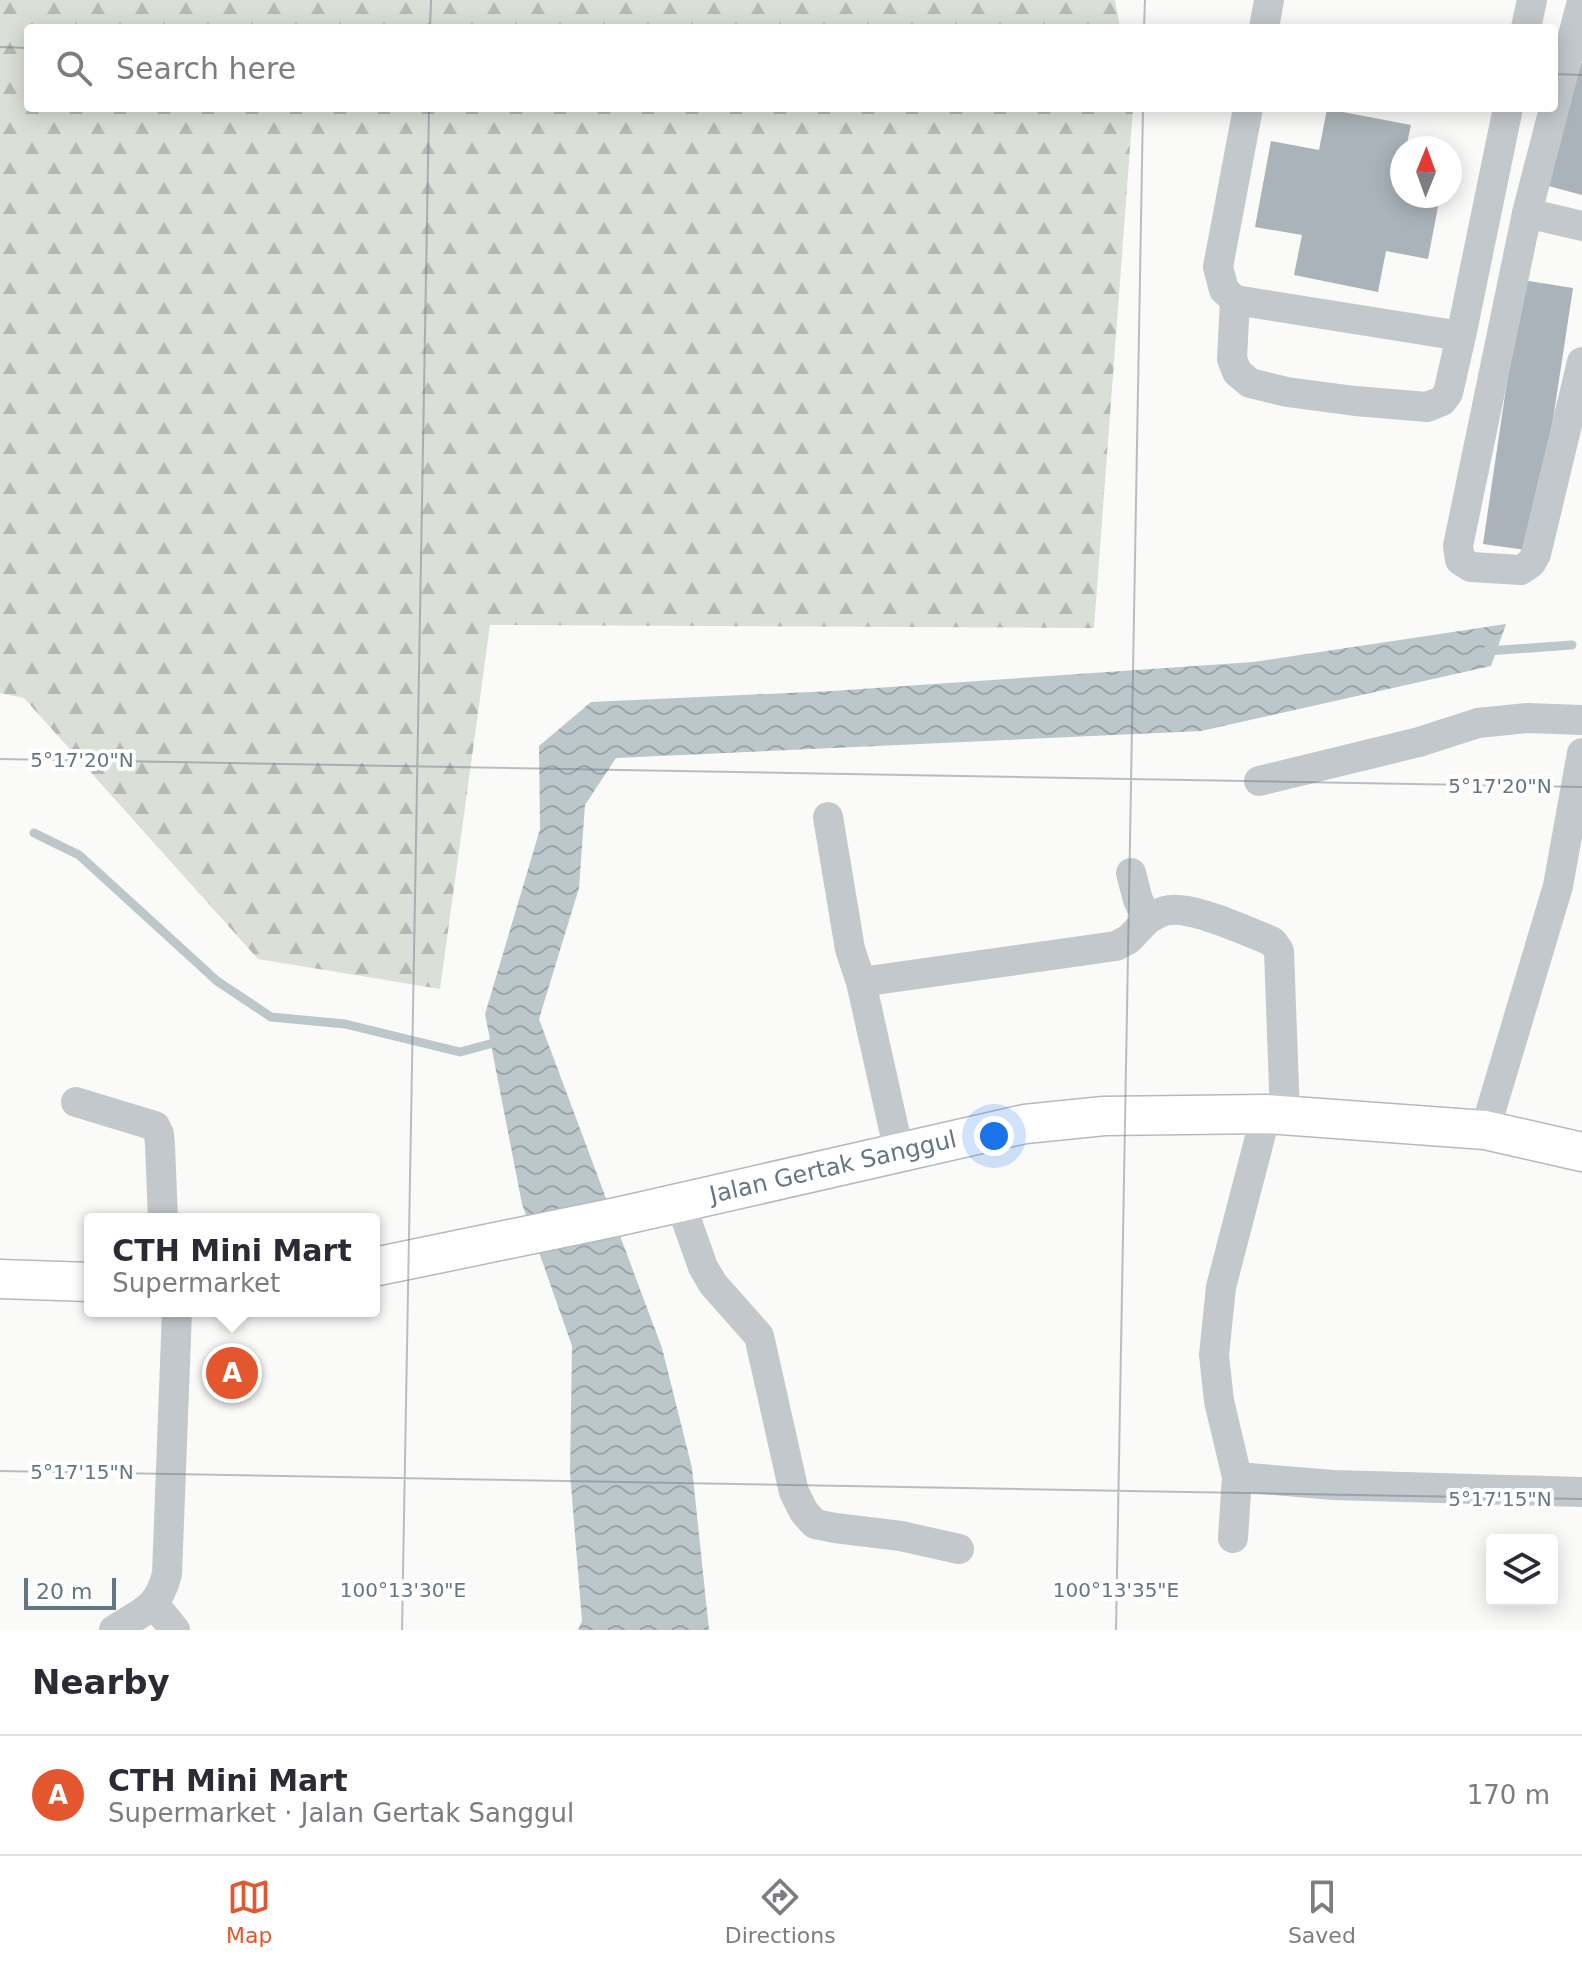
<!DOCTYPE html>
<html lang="en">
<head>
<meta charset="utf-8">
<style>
	body { margin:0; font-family:"DejaVu Sans",sans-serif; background:#f2f2f3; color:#2b2b33 }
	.controls { position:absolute; right:24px; bottom:24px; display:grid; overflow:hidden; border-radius:8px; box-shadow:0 4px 20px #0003 }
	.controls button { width:72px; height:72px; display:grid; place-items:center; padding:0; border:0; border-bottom:2px solid #e1e1e2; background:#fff; color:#2b2b33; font:40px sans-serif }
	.compass { position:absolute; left:1390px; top:136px; width:72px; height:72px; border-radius:50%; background:#fff; box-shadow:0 4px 20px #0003; rotate:1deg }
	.scale { position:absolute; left:24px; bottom:20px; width:92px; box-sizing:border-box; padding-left:8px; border:4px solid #657683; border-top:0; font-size:22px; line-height:28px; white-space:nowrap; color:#657683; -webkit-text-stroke:6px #fff; paint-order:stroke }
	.you { position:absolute; left:994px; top:1136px; width:28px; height:28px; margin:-20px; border:6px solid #fff; border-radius:50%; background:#1a73e8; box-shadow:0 0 0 12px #1a73e833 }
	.badge { display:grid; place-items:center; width:52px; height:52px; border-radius:50%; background:#e4572e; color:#fff; font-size:26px; font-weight:700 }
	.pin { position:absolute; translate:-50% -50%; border:4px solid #fff; box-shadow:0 2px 8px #0006 }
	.popup { position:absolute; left:84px; top:1213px; width:296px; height:104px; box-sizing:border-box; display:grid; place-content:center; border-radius:8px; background:#fff; filter:drop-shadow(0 2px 6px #0005); font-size:26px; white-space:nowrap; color:#7c7c81 }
	.popup b { font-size:30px; color:#2b2b33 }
	.popup::after { content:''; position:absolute; left:50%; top:100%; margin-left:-16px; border:16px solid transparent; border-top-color:#fff }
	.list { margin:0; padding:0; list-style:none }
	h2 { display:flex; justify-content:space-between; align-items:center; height:104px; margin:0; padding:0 32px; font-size:34px }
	h2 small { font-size:26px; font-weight:400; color:#7c7c81 }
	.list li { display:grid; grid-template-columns:52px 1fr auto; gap:24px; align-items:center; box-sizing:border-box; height:120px; padding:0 32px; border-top:2px solid #e1e1e2 }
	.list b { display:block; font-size:30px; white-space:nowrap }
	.list p { margin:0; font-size:26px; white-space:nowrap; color:#7c7c81 }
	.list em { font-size:26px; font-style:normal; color:#7c7c81 }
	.icon { flex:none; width:44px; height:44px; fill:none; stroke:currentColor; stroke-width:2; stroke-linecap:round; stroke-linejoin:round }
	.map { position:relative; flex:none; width:1582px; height:1630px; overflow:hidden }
	.search { position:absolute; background:#fff; box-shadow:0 4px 20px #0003; left:24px; right:24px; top:24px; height:88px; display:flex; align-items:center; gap:20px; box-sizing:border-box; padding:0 28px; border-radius:8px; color:#7c7c81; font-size:30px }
	.sheet { height:224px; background:#fff }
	nav { display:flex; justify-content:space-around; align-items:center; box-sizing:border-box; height:112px; border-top:2px solid #e1e1e2; background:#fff; font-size:22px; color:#7c7c81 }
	nav a { display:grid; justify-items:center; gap:4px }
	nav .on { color:#e4572e }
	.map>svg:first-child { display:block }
</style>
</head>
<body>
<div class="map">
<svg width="1582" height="1630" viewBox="0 0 1582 1630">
	<defs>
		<pattern id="forest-firs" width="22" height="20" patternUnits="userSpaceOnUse" patternTransform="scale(2)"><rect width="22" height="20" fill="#dadfd7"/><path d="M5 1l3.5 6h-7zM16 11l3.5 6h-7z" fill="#b4b9b4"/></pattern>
		<pattern id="water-waves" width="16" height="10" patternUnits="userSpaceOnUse" patternTransform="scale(2)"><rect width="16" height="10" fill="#bbc7cb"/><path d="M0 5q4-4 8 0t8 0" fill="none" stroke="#9ca6aa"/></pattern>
	</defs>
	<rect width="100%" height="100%" fill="#fafaf8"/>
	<path fill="url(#forest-firs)" d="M0,0H1115L1120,28H28V108H1133L1094,628L490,625L440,989L258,959L24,698L0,693Z"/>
	<path fill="url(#water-waves)" d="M1506,624L1491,666L1201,731L616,758L585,805L579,888L539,1019L662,1348L692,1468L709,1630H578L582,1621L570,1473L572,1346L522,1204L485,1014L540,829L539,746L591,702L832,691L1253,662Z"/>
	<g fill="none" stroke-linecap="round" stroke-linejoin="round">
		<path stroke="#bbc7cb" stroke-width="9" d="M1487,651L1572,645
			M34,833L79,855L217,981L271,1017L345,1024L460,1052L501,1041"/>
	</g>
	<path fill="#aab3b9" d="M1581,63H1582V195L1545,185Z
		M1327,109L1411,125L1406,148H1402V196H1440L1428,259L1386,251L1378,292L1294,275L1302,235L1255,227L1271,141L1319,150Z
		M1522,280L1573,288L1533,551L1483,544Z"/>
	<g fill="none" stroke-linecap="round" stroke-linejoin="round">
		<g stroke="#b5babe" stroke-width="41">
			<path id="major" d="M374,1267L621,1216L1025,1124L1104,1116L1266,1114L1485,1130L1582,1152
				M0,1279L90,1282"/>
		</g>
		<path stroke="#c3c8cc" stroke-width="30" d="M1582,1L1527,213L1458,546L1460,560L1471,567L1521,570L1531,563L1536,554L1582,362
			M1264,28L1269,0
			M1526,28L1532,0
			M1248,108L1218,267L1224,290L1235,300L1461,336L1508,108
			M1527,213L1582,226
			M1235,300L1232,359L1237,372L1250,383L1287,392L1355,401L1427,407L1442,401L1448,393L1461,336
			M1259,781L1419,742L1478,723L1527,718L1582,720
			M828,817L850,949L861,982L899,1152
			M1131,873L1138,900L1148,919C1153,917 1159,912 1165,911C1188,904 1241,929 1264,938L1273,942L1279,951L1285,1115
			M861,982L1116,946L1129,939L1148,919
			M76,1102L155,1126L159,1134L160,1145L163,1219
			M1485,1130L1558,886L1582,753
			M680,1202L703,1267L713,1284L759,1336L794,1492L804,1512L815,1524L835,1528L901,1536L959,1549
			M1237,1477L1334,1485L1582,1492
			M1233,1538L1237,1477L1219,1401L1214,1355L1221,1287L1266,1114
			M154,1604L175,1630
			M114,1630C143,1611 158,1609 167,1574L177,1311"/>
		<use href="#major" stroke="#fff" stroke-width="38"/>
	</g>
	<path fill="none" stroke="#657683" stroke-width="2" stroke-opacity="0.45" d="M430,28L431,0M1144,28L1145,0M0,47L28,48M1554,74L1582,75M0,759L1582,787M0,1471L1582,1499M402,1630L429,108M1116,1630L1143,108"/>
	<g text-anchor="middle" stroke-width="8" stroke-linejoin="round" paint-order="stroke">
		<g font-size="24" fill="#657683" stroke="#fff">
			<text transform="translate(833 1167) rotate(-13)" y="8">Jalan Gertak Sanggul</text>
		</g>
	</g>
	<g font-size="20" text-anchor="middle" fill="#657683" stroke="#fff" stroke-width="8" stroke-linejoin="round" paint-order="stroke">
		<text x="82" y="767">5°17'20"N</text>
		<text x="1500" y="793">5°17'20"N</text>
		<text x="82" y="1479">5°17'15"N</text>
		<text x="1500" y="1506">5°17'15"N</text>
		<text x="403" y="1597">100°13'30"E</text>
		<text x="1116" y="1597">100°13'35"E</text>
	</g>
</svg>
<div class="controls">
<button><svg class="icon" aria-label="layers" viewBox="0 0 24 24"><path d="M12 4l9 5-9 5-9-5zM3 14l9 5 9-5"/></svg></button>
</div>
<svg class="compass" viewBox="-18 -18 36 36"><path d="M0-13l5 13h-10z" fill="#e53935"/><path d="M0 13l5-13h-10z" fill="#7c7c81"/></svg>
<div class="scale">20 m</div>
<div class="you"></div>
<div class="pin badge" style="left:232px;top:1373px">A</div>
<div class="popup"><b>CTH Mini Mart</b>Supermarket</div>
<div class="search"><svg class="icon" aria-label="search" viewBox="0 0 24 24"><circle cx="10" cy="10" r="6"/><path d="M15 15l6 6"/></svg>Search here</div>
</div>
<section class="sheet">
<h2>Nearby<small></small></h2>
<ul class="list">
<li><span class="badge">A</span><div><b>CTH Mini Mart</b><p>Supermarket · Jalan Gertak Sanggul</p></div><em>170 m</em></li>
</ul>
</section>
<nav>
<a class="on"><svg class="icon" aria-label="map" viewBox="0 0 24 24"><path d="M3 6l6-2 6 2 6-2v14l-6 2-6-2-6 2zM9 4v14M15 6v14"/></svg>Map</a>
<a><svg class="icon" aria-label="directions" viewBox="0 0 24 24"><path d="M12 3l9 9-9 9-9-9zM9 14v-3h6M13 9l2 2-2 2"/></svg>Directions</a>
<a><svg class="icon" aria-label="saved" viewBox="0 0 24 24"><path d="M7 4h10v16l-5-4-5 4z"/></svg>Saved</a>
</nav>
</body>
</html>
